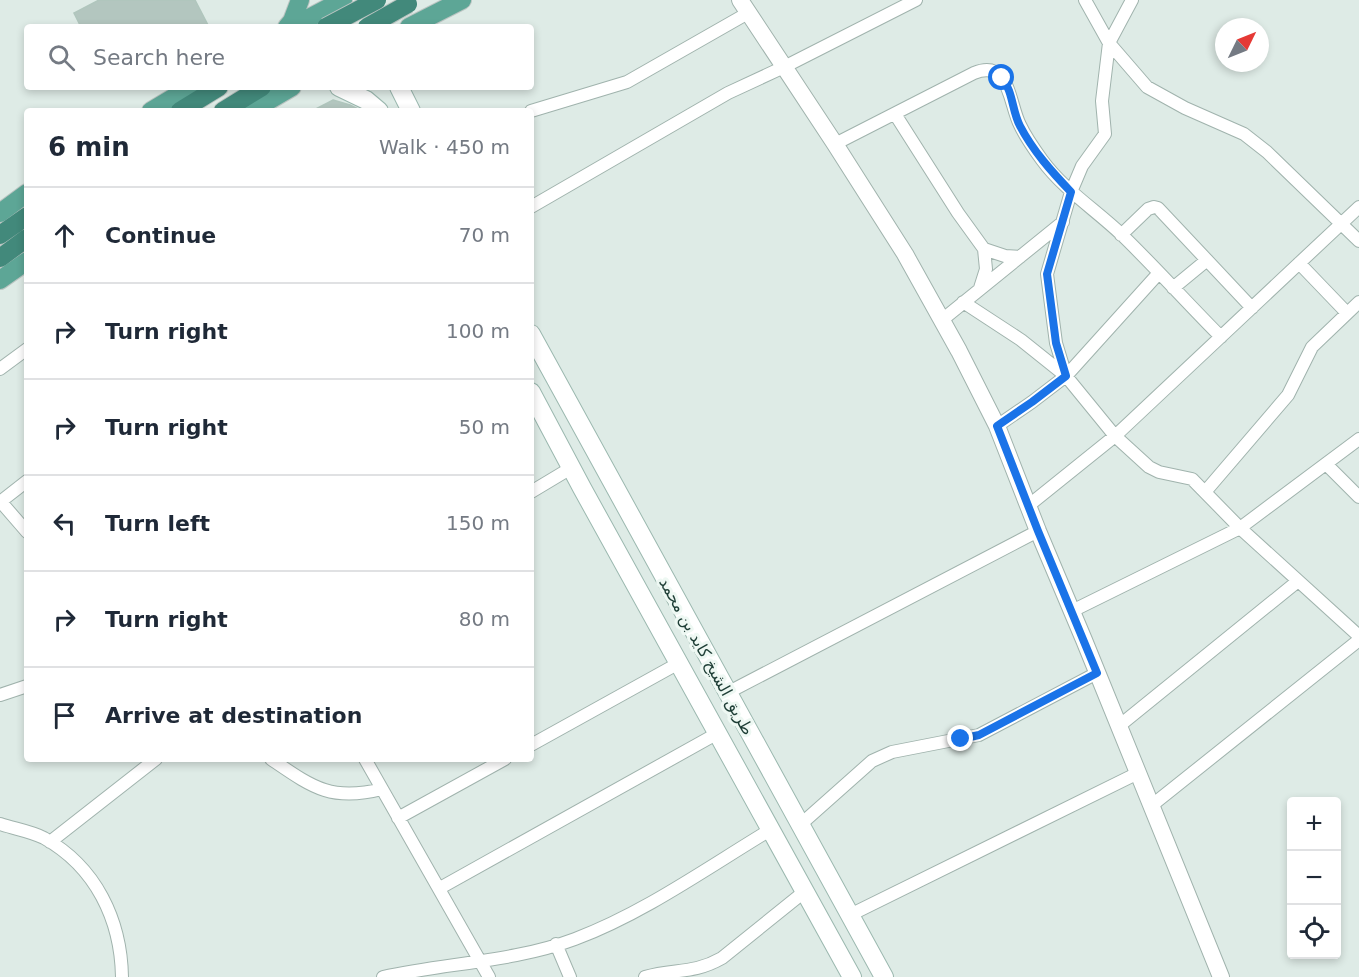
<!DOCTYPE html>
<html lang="en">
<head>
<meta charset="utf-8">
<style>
	body { margin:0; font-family:"DejaVu Sans","Noto Naskh Arabic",sans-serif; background:#f2f2f3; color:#1f2937 }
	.controls { position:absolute; right:18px; bottom:18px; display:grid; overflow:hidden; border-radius:6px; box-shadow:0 3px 9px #0003 }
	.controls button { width:54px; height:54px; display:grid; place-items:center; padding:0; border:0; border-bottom:2px solid #e0e1e3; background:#fff; color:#1f2937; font:30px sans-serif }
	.compass { position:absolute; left:1215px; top:18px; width:54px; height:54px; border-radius:50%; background:#fff; box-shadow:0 3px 9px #0003; rotate:47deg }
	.stop { position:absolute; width:18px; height:18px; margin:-14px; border:4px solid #1a73e8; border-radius:50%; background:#fff }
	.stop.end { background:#1a73e8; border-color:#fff; box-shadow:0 2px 6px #0008 }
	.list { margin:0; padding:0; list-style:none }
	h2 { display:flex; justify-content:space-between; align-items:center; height:78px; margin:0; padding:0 24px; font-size:26px }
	h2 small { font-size:20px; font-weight:400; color:#747a83 }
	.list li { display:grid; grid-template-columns:39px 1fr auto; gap:18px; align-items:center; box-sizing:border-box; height:96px; padding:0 24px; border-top:2px solid #e0e1e3 }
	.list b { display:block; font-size:22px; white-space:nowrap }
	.list em { font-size:20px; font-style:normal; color:#747a83 }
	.icon { flex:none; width:33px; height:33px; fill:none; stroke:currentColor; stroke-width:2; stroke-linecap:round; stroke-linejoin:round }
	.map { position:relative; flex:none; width:1359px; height:977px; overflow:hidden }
	.search { position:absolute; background:#fff; box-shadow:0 3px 9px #0003; left:24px; top:24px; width:510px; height:66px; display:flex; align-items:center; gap:15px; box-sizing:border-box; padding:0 21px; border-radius:6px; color:#747a83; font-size:22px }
	.panel { position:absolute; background:#fff; box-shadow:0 3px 9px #0003; left:24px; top:108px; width:510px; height:654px; border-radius:6px }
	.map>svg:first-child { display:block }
</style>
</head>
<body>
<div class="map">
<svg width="1359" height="977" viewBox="0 0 1359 977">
	<rect width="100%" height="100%" fill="#deebe6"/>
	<path fill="#b3c6bf" stroke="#b0c6bd" stroke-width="1.5" d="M99,0H195L209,27H81L74,13Z
		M333,100L350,105L362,111H312Z"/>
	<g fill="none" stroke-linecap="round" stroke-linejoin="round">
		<g stroke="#a0b3ad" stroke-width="14">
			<path id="minor" d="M1085,0L1109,43L1147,87L1185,108L1244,134L1267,152L1359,241
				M531,111L627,82L748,13
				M895,114L958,213L984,249L986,269L980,288
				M835,144L974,73C1010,58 1009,104 1020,125C1026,138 1034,149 1042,160C1064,190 1096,210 1122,235C1156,268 1188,304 1221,337
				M531,207L728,93L784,67L916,0
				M1121,235L1148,209L1154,207L1158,208L1252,308
				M984,249L1005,256L1020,257
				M1299,263L1347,313
				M1173,288L1207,260
				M963,302L1021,340L1066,376L1115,436L1149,467L1159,472L1192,479L1240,528L1359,636
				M942,320L1063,222
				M0,369L27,349
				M1066,376L1056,343L1047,274L1071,192L1082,166L1105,134L1102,101L1109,43L1132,0
				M997,426L1032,402L1066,376L1158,274
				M1326,464L1359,497
				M531,492L571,468
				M1205,492L1288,395L1312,347L1359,302
				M0,502L27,481
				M1,502L27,532
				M1028,506L1115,436L1359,207
				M1072,611L1240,528L1359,439
				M727,693L1038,531
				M0,695L27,686
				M1119,726L1298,581
				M531,745L679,663
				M271,759C312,787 331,802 382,789
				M365,759L489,977
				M1151,806L1359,640
				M398,818L505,759
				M0,824C15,829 30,831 44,838C96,867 121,920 122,977
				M800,825L872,761L892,752L979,735L1097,673
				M50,842L156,759
				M440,888L718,733
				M850,915L1138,773
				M556,944L570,977
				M383,977C446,963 514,962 575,939C644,913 707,868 770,830
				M645,977C674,968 692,975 722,958L804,892"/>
		</g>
		<g stroke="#a0b3ad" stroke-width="18">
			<path id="tertiary" d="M740,0L835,144L905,254L959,351L997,426L1038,531L1084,640L1221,977"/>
		</g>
		<g stroke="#9bb8af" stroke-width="20">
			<path id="secondary" d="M339,87L366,100L379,111
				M399,87L411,111
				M531,334L884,977
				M531,392L582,488L852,977"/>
		</g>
		<g stroke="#bbc5c2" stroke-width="20">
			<path id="primary" d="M287,27L292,21L300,0
				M292,27L343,0
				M409,27L462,0
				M151,111L191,87
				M251,111L292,87
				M0,213L27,193
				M0,280L27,261"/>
		</g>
		<g stroke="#bbc5c2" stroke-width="20">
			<path id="trunk" d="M180,111L219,87
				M223,111L262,87
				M0,235L27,216
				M0,258L27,238"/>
		</g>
		<use href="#minor" stroke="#fff" stroke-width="12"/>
		<use href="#tertiary" stroke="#fff" stroke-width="16"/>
		<use href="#secondary" stroke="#fff" stroke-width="18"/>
		<use href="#primary" stroke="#5da696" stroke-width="18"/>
		<use href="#trunk" stroke="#42897b" stroke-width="18"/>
		<g stroke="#bbc5c2" stroke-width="20" stroke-linecap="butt">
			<path id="trunk-bridge" d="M326,27L377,0
				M367,27L408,4"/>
		</g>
		<use href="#trunk-bridge" stroke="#42897b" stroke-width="18"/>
	</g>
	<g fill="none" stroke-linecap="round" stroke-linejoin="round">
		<path stroke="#1a73e8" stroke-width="8" d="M961,739L979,735L1097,673L1038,531L997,426L1032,402L1066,376L1056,343L1047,274L1071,192C1052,172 1033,151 1020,126C1012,111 1013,91 1002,78"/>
	</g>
	<g text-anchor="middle" stroke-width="6" stroke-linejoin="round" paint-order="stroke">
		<g font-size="16" fill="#1d3d35" stroke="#eef8f3">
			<text transform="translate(707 656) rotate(61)" y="6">طريق الشيخ كايد بن محمد</text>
		</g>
	</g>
</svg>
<div class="controls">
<button>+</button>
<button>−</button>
<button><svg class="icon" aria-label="locate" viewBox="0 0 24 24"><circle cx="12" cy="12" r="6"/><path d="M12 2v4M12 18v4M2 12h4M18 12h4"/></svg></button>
</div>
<svg class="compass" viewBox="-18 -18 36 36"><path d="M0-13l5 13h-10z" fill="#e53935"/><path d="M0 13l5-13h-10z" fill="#747a83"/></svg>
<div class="stop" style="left:1002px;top:78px"></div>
<div class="stop end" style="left:961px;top:739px"></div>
<div class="search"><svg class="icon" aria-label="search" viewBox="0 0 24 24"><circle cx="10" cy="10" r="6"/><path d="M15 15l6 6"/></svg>Search here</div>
<section class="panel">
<h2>6 min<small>Walk · 450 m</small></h2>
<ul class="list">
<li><svg class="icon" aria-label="ahead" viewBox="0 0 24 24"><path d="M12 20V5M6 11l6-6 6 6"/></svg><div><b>Continue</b></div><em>70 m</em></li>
<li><svg class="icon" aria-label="right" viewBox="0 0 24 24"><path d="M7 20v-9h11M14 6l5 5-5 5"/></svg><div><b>Turn right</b></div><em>100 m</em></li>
<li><svg class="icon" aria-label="right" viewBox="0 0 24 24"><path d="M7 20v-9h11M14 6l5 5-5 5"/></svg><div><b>Turn right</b></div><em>50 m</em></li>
<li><svg class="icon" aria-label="left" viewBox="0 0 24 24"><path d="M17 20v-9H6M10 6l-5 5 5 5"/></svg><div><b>Turn left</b></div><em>150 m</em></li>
<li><svg class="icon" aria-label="right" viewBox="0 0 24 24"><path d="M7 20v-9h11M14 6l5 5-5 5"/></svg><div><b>Turn right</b></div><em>80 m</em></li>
<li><svg class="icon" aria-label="arrive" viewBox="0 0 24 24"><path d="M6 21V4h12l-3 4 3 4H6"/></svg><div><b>Arrive at destination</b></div></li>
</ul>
</section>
</div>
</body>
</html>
